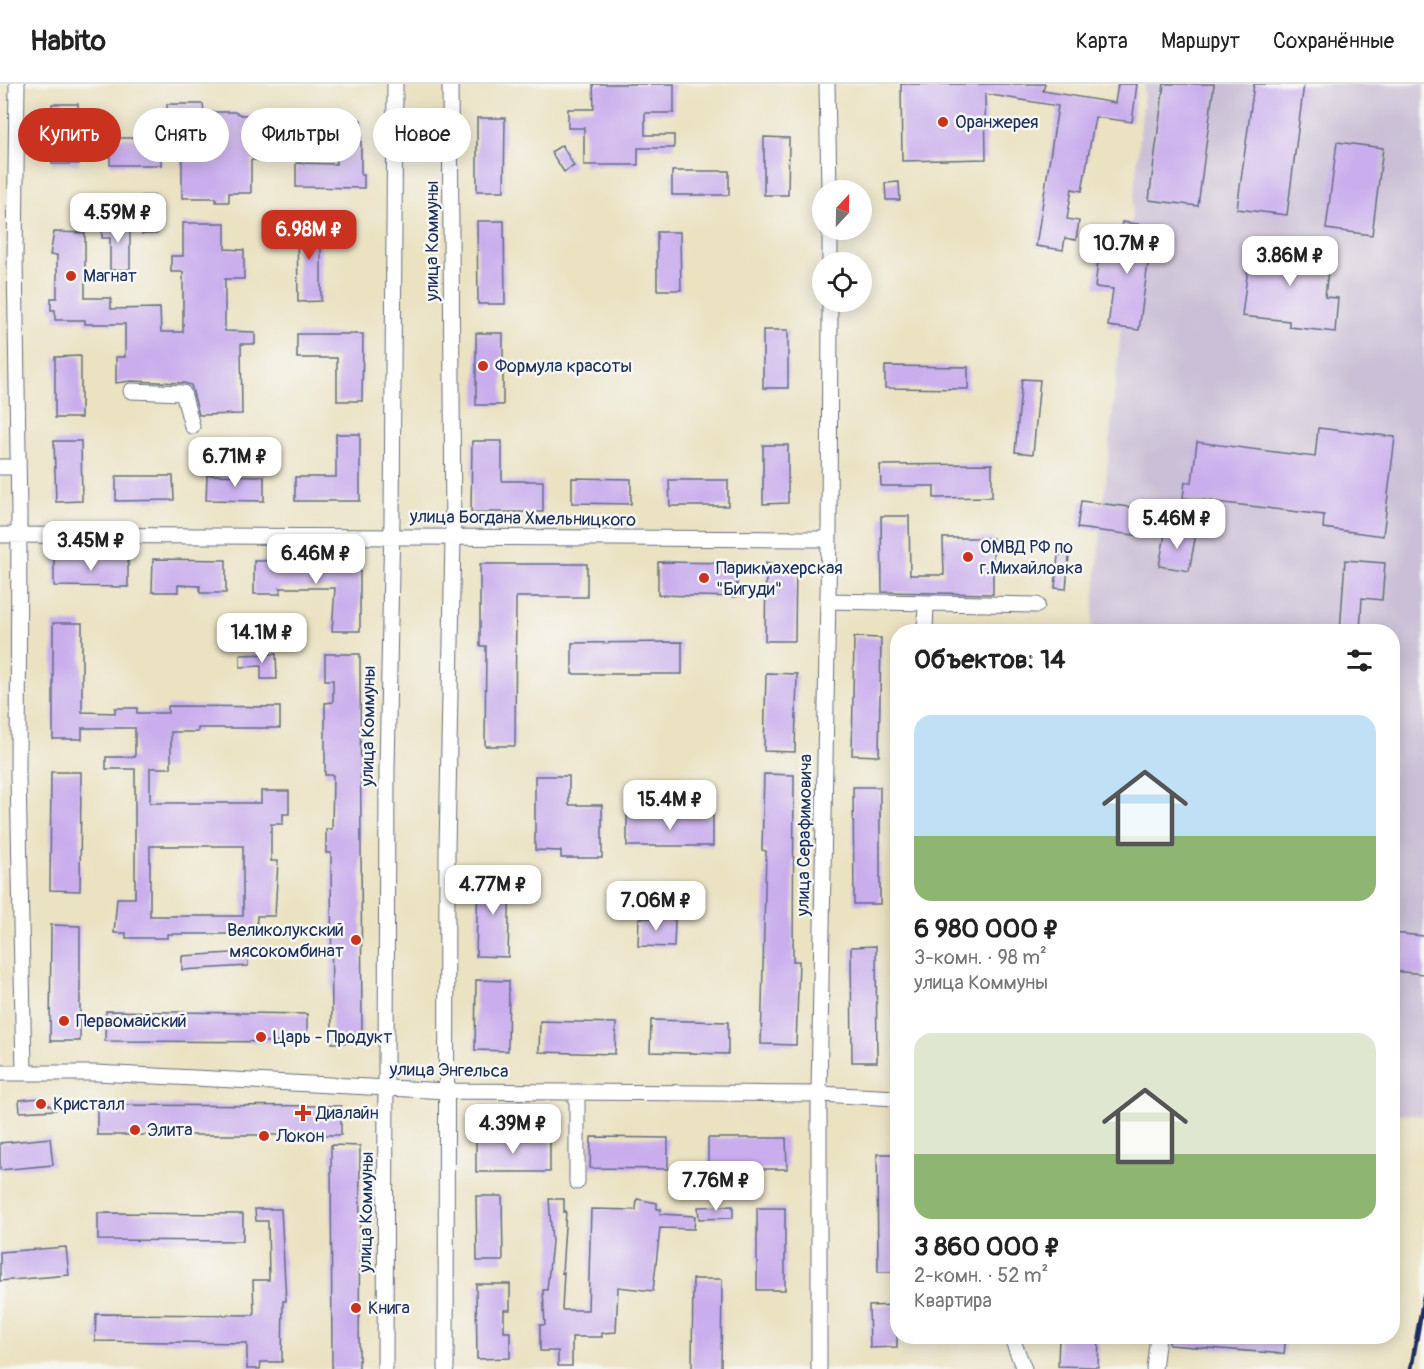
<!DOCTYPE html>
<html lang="ru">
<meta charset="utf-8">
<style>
:root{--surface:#fff;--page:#f6f6f6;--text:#222;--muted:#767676;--line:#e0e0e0;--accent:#c8321e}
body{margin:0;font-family:Pangolin,sans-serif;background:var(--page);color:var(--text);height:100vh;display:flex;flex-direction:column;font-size:22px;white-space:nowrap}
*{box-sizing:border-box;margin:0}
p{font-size:20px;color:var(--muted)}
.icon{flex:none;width:33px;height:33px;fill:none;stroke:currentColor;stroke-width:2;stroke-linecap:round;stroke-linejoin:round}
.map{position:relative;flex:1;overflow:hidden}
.side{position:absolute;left:890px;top:540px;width:510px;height:720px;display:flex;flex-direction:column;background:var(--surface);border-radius:24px;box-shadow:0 3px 15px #0003}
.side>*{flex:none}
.guide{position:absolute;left:18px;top:24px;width:570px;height:54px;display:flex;gap:12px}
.needle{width:39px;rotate:22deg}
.fabs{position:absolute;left:812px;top:96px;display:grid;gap:12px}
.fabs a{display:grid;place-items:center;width:60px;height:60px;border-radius:50%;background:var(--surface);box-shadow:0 3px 15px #0003;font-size:30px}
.price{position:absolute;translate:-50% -51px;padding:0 14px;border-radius:12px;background:#fff;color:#222;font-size:20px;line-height:39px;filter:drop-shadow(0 2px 3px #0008)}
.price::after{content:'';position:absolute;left:50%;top:36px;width:18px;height:14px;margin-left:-9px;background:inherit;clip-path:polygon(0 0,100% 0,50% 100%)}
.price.active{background:var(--accent);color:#fff}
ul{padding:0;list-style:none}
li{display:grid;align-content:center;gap:12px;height:318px;padding:0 24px}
li span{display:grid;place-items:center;height:186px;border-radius:18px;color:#555}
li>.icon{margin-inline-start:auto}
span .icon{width:108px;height:108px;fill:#fffc;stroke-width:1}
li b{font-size:26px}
h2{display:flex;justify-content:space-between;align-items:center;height:72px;padding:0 24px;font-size:26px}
.pill{padding:0 21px;border-radius:27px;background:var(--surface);box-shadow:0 3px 15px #0003;font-size:21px;line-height:54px}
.pill.active{background:var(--accent);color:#fff}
header{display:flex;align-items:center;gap:36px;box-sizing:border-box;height:84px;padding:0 30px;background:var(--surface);border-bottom:2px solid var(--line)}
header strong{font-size:28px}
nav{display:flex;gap:33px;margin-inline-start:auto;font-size:21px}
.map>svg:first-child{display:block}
</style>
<header>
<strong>Habito</strong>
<nav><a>Карта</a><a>Маршрут</a><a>Сохранённые</a></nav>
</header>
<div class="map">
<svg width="1424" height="1285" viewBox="0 0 1424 1285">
<rect width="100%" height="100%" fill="#f6f6f2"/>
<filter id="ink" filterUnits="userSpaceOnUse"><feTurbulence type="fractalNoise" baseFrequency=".0167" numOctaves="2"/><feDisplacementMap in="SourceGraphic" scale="12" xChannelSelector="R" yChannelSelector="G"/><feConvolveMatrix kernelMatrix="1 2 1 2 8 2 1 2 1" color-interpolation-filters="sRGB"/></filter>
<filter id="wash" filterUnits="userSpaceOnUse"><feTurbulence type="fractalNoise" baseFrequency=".008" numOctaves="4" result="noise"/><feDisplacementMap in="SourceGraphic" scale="24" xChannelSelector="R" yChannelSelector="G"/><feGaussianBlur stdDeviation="1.35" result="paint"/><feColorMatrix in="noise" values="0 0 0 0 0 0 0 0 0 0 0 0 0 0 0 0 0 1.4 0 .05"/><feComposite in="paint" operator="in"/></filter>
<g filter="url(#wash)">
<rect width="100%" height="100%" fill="#ebe2c2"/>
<path fill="#cabfd6" d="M1145,0H1424V1032L1392,1029V548H1091Z"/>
<g id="blocks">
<path fill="#c9aded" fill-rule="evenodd" d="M593,0H674V29H645V51H674V64H638V81H584V44H568V25H594Z
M901,0H1045L1043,7L1115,19L1118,0H1137L1132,38L1095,33L1082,107L1072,105L1067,135L1079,137L1076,156L1065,154L1063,166L1036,162L1058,22L985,10L986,75L902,77Z
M1164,0H1214L1198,122L1149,116Z
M1254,0H1304L1287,131L1237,125Z
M52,20H78L79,80H52Z
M167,20H203L204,28H234L242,31H280L281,46H261L262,76H251V109H229V118H216V114H182V54H190V30H167Z
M477,34H505L504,107H477Z
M337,36H361V91H364V104L296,103V79L336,80Z
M764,53L789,54L788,111H764Z
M110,54H161V81H110Z
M1337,58L1383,64L1372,151L1326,145Z
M562,61L574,82L564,88L551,68Z
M672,87H729V111H672Z
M899,98L900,116H886L885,99Z
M142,112H155V119H161L157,150H142Z
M297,137H321V217L298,218Z
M477,137H504L505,220H478Z
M1122,138L1153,142L1139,246L1108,242L1113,205L1095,203L1099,169L1118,171Z
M102,139H130V185L110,186V154H102Z
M183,139H225V165L244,166V195H225V247L255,248V260H241L242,330L199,331L191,301L184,299L131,297L116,299V273H125V240H85V236H55V226H51V214H57V171H50L54,148L85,149V214H111V225L160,224L161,248H183V188H171V172H183Z
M657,148H680L681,206H657Z
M1251,159L1330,168L1325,213L1338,214L1335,248L1289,243V237L1242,232Z
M763,246H788V304H763Z
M476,249H503V321H476Z
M297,250H363L362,317H337V274H297Z
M81,272V334H55V273Z
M885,282L968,283V305L885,304Z
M1022,295L1040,296L1033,370L1015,368Z
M1318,344L1395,353L1383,452L1323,444L1324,431L1183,414L1185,398H1192L1197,358L1315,373Z
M336,350H360V417H295V393H336Z
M54,357H81L82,417L56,418Z
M472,357H502V397H543V428H471Z
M763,361H788V419L763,420Z
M992,380V413L934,414V402H881L880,381Z
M207,391L264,392V417L206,416Z
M116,392H173L174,416L116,417Z
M572,394L631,395V420L572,419Z
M669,396H728V422H670Z
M1081,417L1145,425L1142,452L1077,444Z
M881,432H909L910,491H944L943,454H993V510L882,508Z
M1166,445L1196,450L1189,487L1159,482Z
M1058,471L1069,472L1066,505L1055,504Z
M54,472L128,473V503L54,502Z
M153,475L226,476V509H200V502L178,501V508H152Z
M360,476V547H332L335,504H280V510H254V477Z
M1345,476L1385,479L1382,516L1362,514L1360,548H1340Z
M658,478L737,479V513L658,511Z
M766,479L796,480L795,557H765Z
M480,480H587V513H516L515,662H485L486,562H480Z
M53,539H82V628L115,629V624H137V629H168V622L280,623V644H198V648H171V684H150V719H261V707H289V730H283V740H271V777H278L275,832H257L256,850H167V854H126V849H114L117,814H135V685H106V673H135V644H82V655H53ZM150,762H243V832H150Z
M854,553L881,554L879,672L852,671Z
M682,558V590H572V559Z
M276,570L277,595H261V582L240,583V571Z
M325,570H360L362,959H332L331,769H326V745H332L333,691H325V619L333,618V596H325Z
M766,589L797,590L795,668L764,667Z
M51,688H81L80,807L50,806Z
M764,690L794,691L793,877H799L796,961L761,960L766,767L762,766Z
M535,692H569V721H602V774H561V767L535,766Z
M853,703H880V820H854Z
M627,732H713V762H627Z
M478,792H510L508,873L476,872Z
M639,834L675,835L674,863L638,862Z
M51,841L80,842V957H50Z
M1392,849L1424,852V890L1392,887Z
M876,862L877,978H852L851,863Z
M248,868V882L182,886V872Z
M476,896L509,897L508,967L475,966Z
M106,927L307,930V958L105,957Z
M651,936L728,938V970L650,968Z
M540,937L616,939L615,970L539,968Z
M41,1014L55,1026L20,1028L19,1016Z
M97,1021L341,1022V1051H97Z
M476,1052L530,1056V1053H543V1056H550V1088H476Z
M591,1053L668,1054V1085L590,1084Z
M50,1054L53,1081L0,1086V1059Z
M708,1054H786L787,1085H708Z
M331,1061L360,1062L359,1285H332Z
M877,1070H897V1188H878Z
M476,1112H502L503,1177H477Z
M549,1115H564V1128L566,1127L562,1189L564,1188L562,1226H588L591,1125L636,1126L637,1115L657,1119V1125H661L660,1130L695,1132L694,1145L660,1144L653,1207L618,1203L616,1248L602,1249V1253H572V1282H558V1267H540V1241H545L543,1206H547L552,1158Z
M733,1122V1134L699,1135L698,1123Z
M757,1124H785V1206H757Z
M255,1125H281L286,1217H283L282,1278H261L260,1285H247V1259L95,1257L96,1230L254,1231L253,1196H269L268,1137H256Z
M98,1129L243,1130V1157L98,1156Z
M66,1163L69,1191L0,1197V1168Z
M693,1195H722L721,1285H692Z
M476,1200H510V1226H504V1248H510V1274L477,1275Z
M897,1221V1263L870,1264L869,1222Z
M1059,1252H1099L1098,1283L1058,1282Z
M1169,1252H1286L1284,1270L1169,1261Z"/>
</g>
</g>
<g filter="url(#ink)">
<use href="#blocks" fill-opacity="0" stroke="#646e81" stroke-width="1.5"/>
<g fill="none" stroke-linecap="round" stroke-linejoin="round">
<defs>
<path id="minor" d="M17,0L15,174L19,430L18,691L24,987
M827,0L829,106
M830,146V178
M131,307L183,309L192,342
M0,383H18
M0,451L829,455
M828,517L1037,521
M925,548L926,519
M0,989H96L447,1007L819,1010L897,1014
M577,1098V1008
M1011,1252L1024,1285
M385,1285L387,685L392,436L395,0
M446,1285L447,766L453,454L450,0
M819,1285V1010L829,455L830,218
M1154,1285L1158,1252"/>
</defs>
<use href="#minor" stroke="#646e81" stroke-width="17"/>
<use href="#minor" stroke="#fff" stroke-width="15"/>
<path stroke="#1b2f5e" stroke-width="4.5" d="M1411,1285L1424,1212"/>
</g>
</g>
<g fill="#c8321e" stroke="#f6f6f2" stroke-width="2">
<circle cx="943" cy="38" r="6"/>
<circle cx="71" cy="192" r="6"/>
<circle cx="483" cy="282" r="6"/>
<circle cx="968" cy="473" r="6"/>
<circle cx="704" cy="494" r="6"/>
<circle cx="356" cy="856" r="6"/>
<circle cx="64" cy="937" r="6"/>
<circle cx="261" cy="953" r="6"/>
<circle cx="41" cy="1020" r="6"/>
<path d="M300 1020h6v6h6v6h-6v6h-6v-6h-6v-6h6z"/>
<circle cx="135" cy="1046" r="6"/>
<circle cx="264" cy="1052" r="6"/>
<circle cx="356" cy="1224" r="6"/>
</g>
<g text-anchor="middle" stroke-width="5" stroke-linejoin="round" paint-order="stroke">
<g font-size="18" fill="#1b2f5e" stroke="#f6f6f2" text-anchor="start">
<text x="955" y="44">Оранжерея</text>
<text x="83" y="198">Магнат</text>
<text x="495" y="288">Формула красоты</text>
<text x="980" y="469">ОМВД РФ по<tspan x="980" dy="21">г.Михайловка</tspan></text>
<text x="716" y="490">Парикмахерская<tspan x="716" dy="21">"Бигуди"</tspan></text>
<text x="344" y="852" text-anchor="end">Великолукский<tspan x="344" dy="21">мясокомбинат</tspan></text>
<text x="76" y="943">Первомайский</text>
<text x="273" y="959">Царь - Продукт</text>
<text x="53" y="1026">Кристалл</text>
<text x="316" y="1035">Диалайн</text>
<text x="147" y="1052">Элита</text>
<text x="276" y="1058">Локон</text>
<text x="368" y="1230">Книга</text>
</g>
<g font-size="18" fill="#1b2f5e" stroke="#f6f6f2">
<text transform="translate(432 157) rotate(-90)" y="6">улица Коммуны</text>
<text transform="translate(523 434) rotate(1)" y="6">улица Богдана Хмельницкого</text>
<text transform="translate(368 642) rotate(-89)" y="6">улица Коммуны</text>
<text transform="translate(804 751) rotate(-89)" y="6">улица Серафимовича</text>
<text transform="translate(449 986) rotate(1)" y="6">улица Энгельса</text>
<text transform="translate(366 1128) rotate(-89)" y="6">улица Коммуны</text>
</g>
</g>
</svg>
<div class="fabs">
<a><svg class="needle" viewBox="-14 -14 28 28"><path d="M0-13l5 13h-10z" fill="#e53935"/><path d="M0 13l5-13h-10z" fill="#767676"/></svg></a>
<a><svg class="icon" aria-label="locate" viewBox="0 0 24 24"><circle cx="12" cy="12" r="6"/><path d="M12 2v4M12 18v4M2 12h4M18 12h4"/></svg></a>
</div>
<b class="price" style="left:118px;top:160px">4.59M ₽</b>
<b class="price active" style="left:309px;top:177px">6.98M ₽</b>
<b class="price" style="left:1127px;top:191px">10.7M ₽</b>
<b class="price" style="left:1290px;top:203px">3.86M ₽</b>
<b class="price" style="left:235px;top:404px">6.71M ₽</b>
<b class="price" style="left:1177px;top:466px">5.46M ₽</b>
<b class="price" style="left:91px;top:488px">3.45M ₽</b>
<b class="price" style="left:316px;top:501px">6.46M ₽</b>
<b class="price" style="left:262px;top:580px">14.1M ₽</b>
<b class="price" style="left:670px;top:747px">15.4M ₽</b>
<b class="price" style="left:493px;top:832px">4.77M ₽</b>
<b class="price" style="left:656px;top:848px">7.06M ₽</b>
<b class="price" style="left:513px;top:1071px">4.39M ₽</b>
<b class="price" style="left:716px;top:1128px">7.76M ₽</b>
<div class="guide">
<a class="pill active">Купить</a>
<a class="pill">Снять</a>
<a class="pill">Фильтры</a>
<a class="pill">Новое</a>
</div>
<section class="side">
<h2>Объектов: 14<svg class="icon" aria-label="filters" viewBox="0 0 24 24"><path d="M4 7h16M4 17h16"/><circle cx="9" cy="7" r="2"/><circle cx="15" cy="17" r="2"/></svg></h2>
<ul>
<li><span style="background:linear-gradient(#bfe0f5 65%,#8fb573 0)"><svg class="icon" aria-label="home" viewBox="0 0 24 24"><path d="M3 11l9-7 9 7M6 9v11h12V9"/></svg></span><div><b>6 980 000 ₽</b><p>3-комн. · 98 m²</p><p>улица Коммуны</p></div></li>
<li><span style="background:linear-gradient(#dfe7d0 65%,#8fb573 0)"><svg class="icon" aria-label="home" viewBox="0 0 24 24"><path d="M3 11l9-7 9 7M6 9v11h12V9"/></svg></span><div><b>3 860 000 ₽</b><p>2-комн. · 52 m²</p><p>Квартира</p></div></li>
</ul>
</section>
</div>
